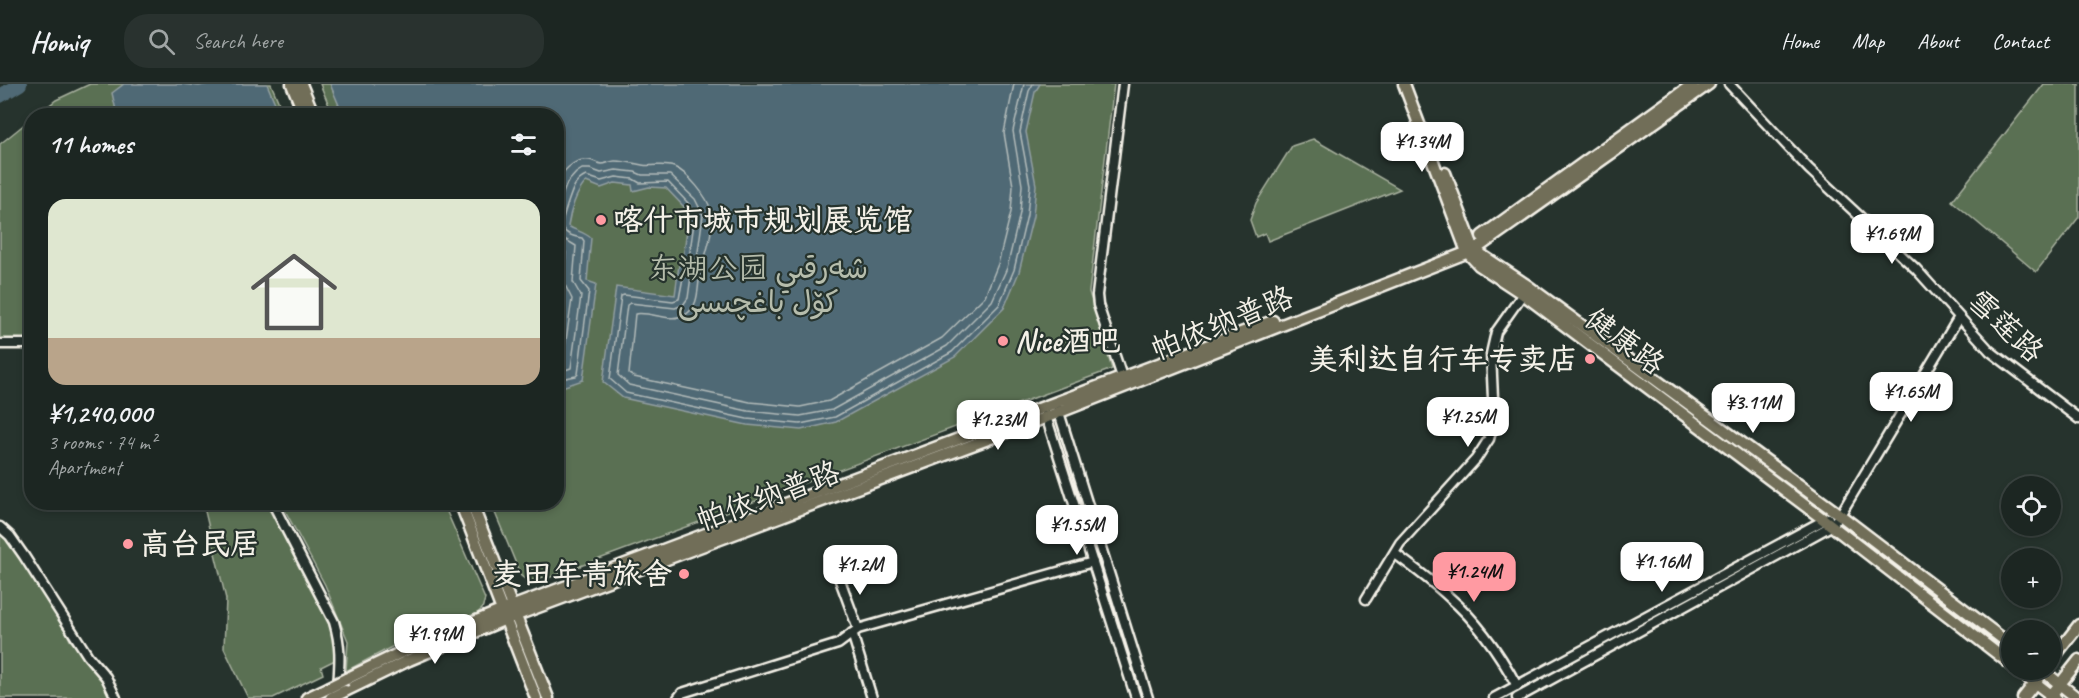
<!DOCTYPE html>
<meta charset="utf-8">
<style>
:root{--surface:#1c2622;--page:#29322f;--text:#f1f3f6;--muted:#a0a5a5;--line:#3a4340;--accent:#ff9aa2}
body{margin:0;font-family:Caveat,"Playpen Sans Arabic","LXGW WenKai TC",sans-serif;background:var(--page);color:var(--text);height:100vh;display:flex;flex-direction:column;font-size:22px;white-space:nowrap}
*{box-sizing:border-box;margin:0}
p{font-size:20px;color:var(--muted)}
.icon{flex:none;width:33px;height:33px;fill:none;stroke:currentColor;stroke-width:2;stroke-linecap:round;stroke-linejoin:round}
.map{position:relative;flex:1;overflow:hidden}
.panel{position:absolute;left:24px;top:24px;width:540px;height:402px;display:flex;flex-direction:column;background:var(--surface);border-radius:24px;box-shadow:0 3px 9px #0003,0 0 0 2px var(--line)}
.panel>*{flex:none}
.controls{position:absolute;left:2001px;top:392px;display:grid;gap:12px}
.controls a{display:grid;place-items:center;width:60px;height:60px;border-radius:50%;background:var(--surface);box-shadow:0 3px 9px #0003,0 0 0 2px var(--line);font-size:30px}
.price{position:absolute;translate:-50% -51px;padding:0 14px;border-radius:12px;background:#fff;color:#222;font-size:20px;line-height:39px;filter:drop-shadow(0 2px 3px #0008)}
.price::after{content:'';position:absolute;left:50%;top:36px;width:18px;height:14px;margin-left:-9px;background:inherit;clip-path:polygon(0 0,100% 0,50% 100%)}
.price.active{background:var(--accent);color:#111}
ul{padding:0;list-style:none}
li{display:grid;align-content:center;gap:12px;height:318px;padding:0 24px}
li span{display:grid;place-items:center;height:186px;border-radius:18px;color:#555}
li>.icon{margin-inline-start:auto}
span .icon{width:108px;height:108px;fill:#fffc;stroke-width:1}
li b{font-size:26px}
h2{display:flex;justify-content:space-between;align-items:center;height:72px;padding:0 24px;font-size:26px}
header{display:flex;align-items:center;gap:36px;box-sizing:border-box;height:84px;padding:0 30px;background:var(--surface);border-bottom:2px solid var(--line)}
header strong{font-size:28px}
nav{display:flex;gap:33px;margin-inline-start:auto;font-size:21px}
.search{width:420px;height:54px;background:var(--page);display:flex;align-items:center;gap:15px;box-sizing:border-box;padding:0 21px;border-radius:24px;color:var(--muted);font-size:22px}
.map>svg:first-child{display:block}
</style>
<header>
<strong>Homiq</strong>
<div class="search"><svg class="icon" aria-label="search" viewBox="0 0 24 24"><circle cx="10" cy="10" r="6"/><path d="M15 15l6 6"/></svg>Search here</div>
<nav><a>Home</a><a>Map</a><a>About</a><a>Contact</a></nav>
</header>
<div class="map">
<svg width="2079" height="614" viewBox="0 0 2079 614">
<rect width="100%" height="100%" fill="#26332d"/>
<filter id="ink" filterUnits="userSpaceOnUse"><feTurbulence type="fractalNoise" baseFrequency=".0167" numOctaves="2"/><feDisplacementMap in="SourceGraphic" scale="12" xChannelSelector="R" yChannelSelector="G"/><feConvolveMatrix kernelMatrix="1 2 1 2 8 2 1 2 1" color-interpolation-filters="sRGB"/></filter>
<g filter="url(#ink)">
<path fill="#5a6f53" stroke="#a7b09e" stroke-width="1.5" d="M90,0H271L284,31L36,32L56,16Z
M320,0H1114L1089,208L1112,285L548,494L543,493L529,498L521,492L491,419L556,418V32L333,31Z
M2044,0H2079V133L2036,188L1952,117Z
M31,35V255L0,256V60Z
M1313,55L1400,105L1268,157L1265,149L1256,153L1250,136L1256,119L1292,62Z
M203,419H268C293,464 331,523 337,575L321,583L323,590L273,614H248L224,564L226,515Z
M281,419H443L485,515L482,525L476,530L403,557L346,587L348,557L325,501Z
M0,444L50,513L70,556L101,591L113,614H0Z"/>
<path fill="#506974" stroke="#929fa2" stroke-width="1.5" d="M124,0H181L199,2L209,0H267L280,31H117L112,9Z
M330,0H1040L1035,8L1026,48L1036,101L1033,132L1019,188L1004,224L955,273L836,338L801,346L747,341L623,314L603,298L616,203L675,211L679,181L683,173L689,133L685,124L666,104L649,103L633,107L632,101L615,99L601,104L586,98C576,108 570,128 568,142C576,147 584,148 591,154L587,197L596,200L583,296L562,303L557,302L556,32L343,31Z"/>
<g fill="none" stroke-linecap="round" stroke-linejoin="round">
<path stroke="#b2bbba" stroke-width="1.5" d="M556,103C560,89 573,74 589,76C593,76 598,80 602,80C606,80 611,77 615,77C625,77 633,79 642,81C652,83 664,79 674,83C687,88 708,113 711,127C715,145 705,173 700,190C697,204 700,222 685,231C670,239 651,227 635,230L629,290L634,293L750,318L800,323L829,317L942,254L985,212L998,180L1011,128L1013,102L1004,49L1014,0
M556,128L567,99L576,89L582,85H590L601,89L616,86L635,88L642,91H670L695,115L703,131L697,175L692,185L688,214L683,221L675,224L630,219L627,221L618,291L629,301L748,327L800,332L832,326L947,262L992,217L1007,184L1020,129L1022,101L1013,47L1024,0
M556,148L561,153L576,162L573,198L581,212L571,284L556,289
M556,161L566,168L564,199L572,215L563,277L556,280
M556,296L576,292L578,290L589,207L581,197L584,157L582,154C575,153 564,150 562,142C561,137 572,106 575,101C578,97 581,94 586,92L601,97L616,93L633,95L640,99L668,98L689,120L695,132L689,174L685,183L679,215L673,217L624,211L621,212L610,295L626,309L747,335L800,340L835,333L952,268L999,221L1014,186L1027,131L1030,101L1020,48L1029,7L1033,0"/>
<path stroke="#506974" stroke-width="14" d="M0,12L20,0"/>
<defs>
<path id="minor" d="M1729,0L1809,85L1916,185L1990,267L2079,335
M0,260H32
M1122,293L1098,221L1097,211L1123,0
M1057,322L1148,614
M1045,329L1136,614
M272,418L334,538C341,562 340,577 338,602
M0,443L10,452L24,472L88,572L106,593L116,614
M1394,469C1413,483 1432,497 1449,513C1477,537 1500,570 1517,602
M837,488L858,545
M1366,515L1400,459L1476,375L1489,355L1494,336L1491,270L1496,248L1525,207
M852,549L872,614
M678,614L682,609L838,560L858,545L1093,478
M1494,614L1828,434
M1517,614L1831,442L1840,431L1959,233"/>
<path id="major" d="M292,0L305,32
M301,0L314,32
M1404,0L1467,168L1479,181L1523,210L1823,435L2012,581
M1445,89L1473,163L1483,172L1528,202L1840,431L2012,562
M1482,152L1693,0
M460,418L536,614
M471,418L548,614
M2050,578L2079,541
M2017,585L2055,614
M2041,585L2077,614
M346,595L404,567L503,526L1273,237
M345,607L409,576L506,535L1047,333L1476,165L1709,0
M307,614L328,604
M2023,614L2038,595
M2049,614L2079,576"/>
</defs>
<use href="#minor" stroke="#f4f1e8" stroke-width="13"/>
<use href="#major" stroke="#f4f1e8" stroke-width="15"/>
<use href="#minor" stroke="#26332d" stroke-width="8"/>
<use href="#major" stroke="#716e59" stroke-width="10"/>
<defs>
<path id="major-bridge" d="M328,604L346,595
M331,614L345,607"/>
</defs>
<use href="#major-bridge" stroke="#f4f1e8" stroke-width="15" stroke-linecap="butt"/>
<use href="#major-bridge" stroke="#716e59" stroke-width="10"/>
</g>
</g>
<g fill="#ff9aa2" stroke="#26332d" stroke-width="2">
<circle cx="601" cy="136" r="6"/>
<circle cx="1003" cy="257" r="6"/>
<circle cx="1590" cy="275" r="6"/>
<circle cx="128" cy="460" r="6"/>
<circle cx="684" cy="490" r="6"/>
</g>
<g text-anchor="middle" stroke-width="4.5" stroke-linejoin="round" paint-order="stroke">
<g font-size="30" font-weight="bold" fill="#f4f1e8" stroke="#26332d" text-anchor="start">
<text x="613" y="146">喀什市城市规划展览馆</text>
<text x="1015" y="267">Nice酒吧</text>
<text x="1578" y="285" text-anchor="end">美利达自行车专卖店</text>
<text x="140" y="470">高台民居</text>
<text x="672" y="500" text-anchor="end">麦田年青旅舍</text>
</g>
<g font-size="30" fill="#b6bdac" stroke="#26332d">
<text x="758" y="194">东湖公园 شەرقىي<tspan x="758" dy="34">كۆل باغچىسى</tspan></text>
</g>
<g font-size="30" fill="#f4f1e8" stroke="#26332d">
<text transform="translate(1222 239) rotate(-22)" y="10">帕依纳普路</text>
<text transform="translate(2006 242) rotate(43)" y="10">雪莲路</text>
<text transform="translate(1625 257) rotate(37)" y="10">健康路</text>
<text transform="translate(768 412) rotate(-20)" y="10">帕依纳普路</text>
</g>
</g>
</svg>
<div class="controls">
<a><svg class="icon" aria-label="locate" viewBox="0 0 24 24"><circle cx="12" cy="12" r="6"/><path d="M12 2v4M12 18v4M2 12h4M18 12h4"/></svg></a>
<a>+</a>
<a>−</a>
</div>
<b class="price" style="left:1422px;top:89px">¥1.34M</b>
<b class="price" style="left:1892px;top:181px">¥1.69M</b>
<b class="price" style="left:1911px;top:339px">¥1.65M</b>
<b class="price" style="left:1753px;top:350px">¥3.11M</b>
<b class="price" style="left:1468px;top:364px">¥1.25M</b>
<b class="price" style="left:998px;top:367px">¥1.23M</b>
<b class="price" style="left:1077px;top:472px">¥1.55M</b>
<b class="price" style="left:1662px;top:509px">¥1.16M</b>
<b class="price" style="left:860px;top:512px">¥1.2M</b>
<b class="price active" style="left:1474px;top:519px">¥1.24M</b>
<b class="price" style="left:435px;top:581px">¥1.99M</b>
<section class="panel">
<h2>11 homes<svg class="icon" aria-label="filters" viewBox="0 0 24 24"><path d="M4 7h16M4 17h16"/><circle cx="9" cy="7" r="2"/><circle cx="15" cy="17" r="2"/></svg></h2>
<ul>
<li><span style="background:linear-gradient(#dfe7d0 75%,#b9a48a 0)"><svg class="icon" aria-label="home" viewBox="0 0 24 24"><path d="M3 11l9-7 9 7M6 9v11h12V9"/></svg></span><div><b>¥1,240,000</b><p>3 rooms · 74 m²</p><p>Apartment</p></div></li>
</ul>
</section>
</div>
